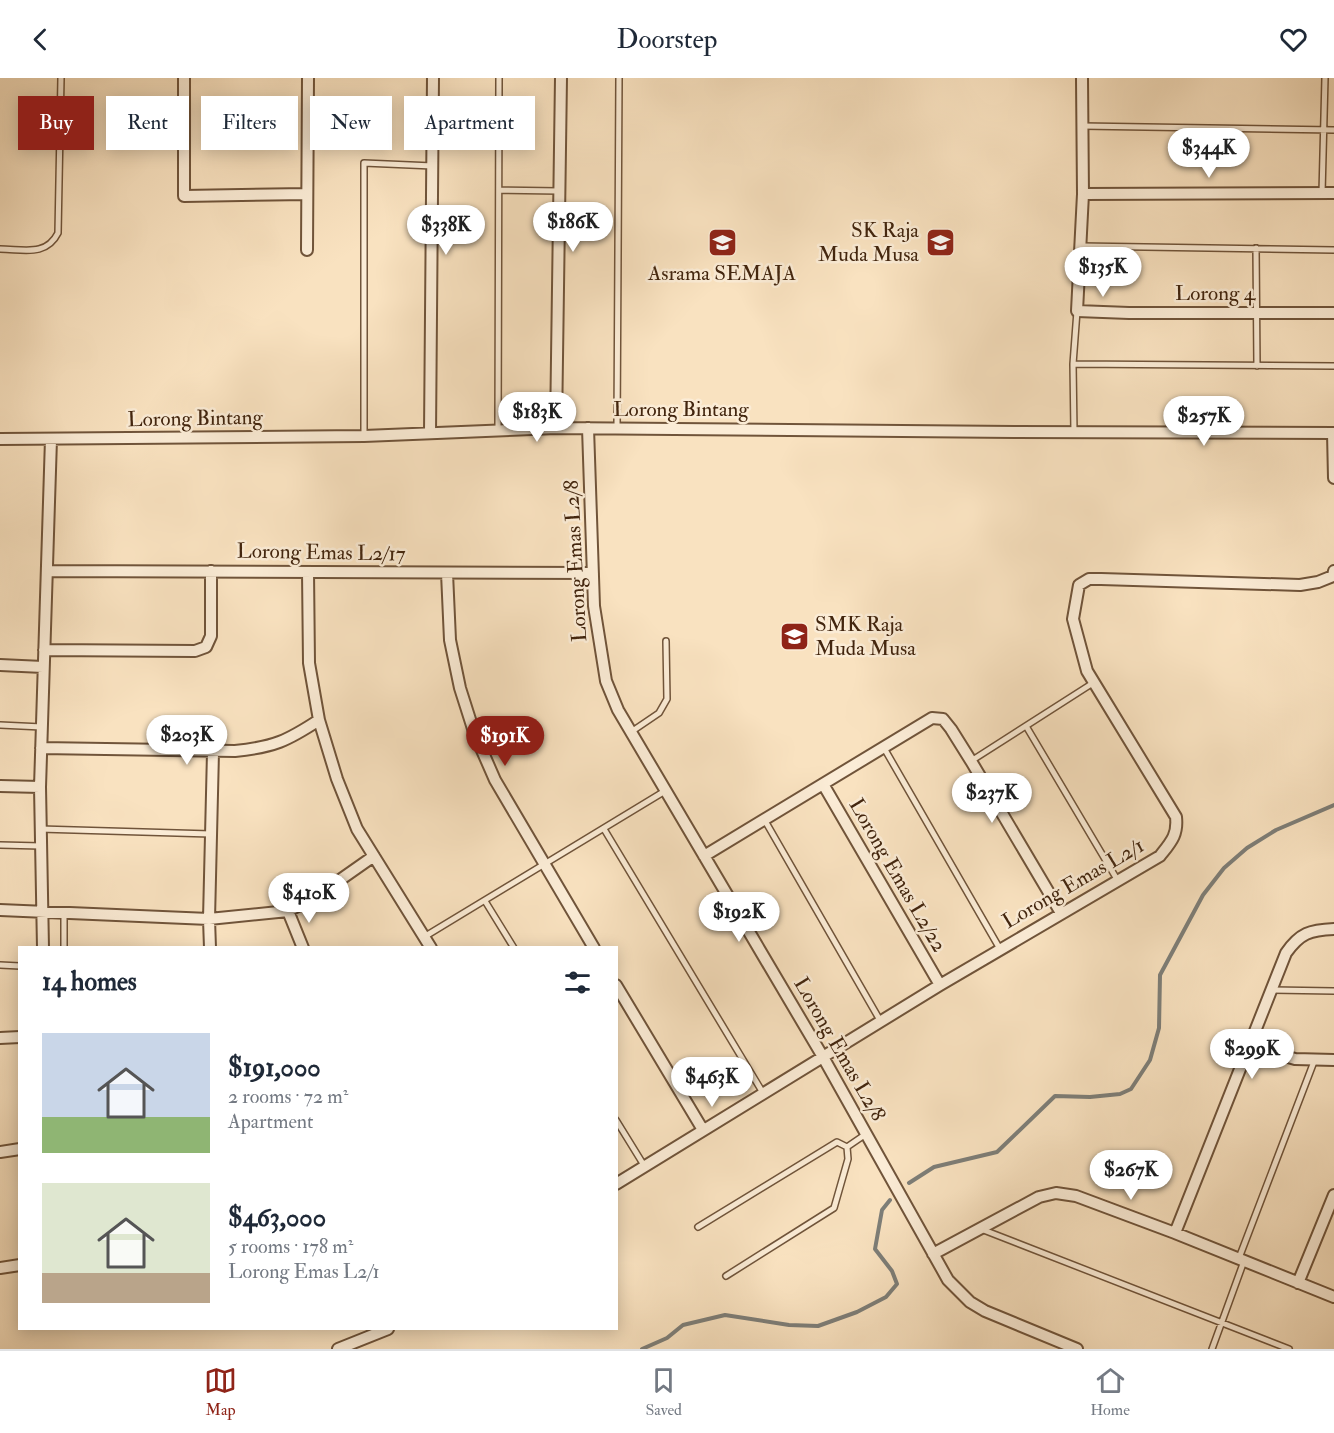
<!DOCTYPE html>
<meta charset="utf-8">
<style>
:root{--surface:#fff;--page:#f2f2f3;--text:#1f2937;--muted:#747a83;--line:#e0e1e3;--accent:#8f2418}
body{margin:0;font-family:"IM FELL Double Pica",serif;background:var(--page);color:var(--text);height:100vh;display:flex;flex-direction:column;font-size:22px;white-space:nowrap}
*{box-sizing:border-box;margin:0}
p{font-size:20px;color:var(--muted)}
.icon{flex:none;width:33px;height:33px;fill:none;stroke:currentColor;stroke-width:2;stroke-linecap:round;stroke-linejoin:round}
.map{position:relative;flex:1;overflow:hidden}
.details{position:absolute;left:18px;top:868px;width:600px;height:384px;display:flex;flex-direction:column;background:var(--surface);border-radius:0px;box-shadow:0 3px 15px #0003}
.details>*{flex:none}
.hud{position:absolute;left:18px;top:18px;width:600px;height:54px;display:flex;gap:12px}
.price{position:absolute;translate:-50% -51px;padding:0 14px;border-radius:21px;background:#fff;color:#222;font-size:20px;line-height:39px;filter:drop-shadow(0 2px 3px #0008)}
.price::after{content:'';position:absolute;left:50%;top:36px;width:18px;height:14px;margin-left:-9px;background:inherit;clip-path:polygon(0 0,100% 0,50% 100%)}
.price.selected{background:var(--accent);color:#fff}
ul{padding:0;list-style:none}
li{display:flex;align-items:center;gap:18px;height:150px;padding:0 24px}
li span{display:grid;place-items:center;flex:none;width:168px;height:120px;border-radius:0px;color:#555}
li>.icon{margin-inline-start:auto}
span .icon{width:72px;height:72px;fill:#fffc;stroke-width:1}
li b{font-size:26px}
h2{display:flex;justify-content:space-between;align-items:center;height:72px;padding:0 24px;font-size:26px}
.tag{padding:0 21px;border-radius:0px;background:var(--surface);box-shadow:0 3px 15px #0003;font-size:21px;line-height:54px}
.tag.selected{background:var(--accent);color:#fff}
header{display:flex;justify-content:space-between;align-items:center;height:78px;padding:0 24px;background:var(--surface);font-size:27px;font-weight:600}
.tab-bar{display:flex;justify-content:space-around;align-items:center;height:84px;border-top:2px solid var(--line);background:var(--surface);font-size:16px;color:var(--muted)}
.tab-bar a{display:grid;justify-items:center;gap:3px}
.tab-bar .selected{color:var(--accent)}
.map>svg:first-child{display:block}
</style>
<header><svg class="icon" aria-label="back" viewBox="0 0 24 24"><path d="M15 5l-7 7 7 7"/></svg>Doorstep<svg class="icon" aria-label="heart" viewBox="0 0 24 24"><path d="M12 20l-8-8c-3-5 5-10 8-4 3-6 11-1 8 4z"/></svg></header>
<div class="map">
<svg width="1334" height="1271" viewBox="0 0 1334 1271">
<rect width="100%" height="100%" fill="#f9e2c0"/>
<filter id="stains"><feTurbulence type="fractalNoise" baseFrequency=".00333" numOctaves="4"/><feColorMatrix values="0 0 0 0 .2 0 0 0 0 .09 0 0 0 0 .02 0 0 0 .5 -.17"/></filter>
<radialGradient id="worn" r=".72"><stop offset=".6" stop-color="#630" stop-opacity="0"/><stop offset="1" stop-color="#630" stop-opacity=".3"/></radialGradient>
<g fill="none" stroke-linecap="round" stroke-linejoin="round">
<path stroke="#7d7e78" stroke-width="4" d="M909,1105L934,1089L997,1074L1055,1018L1090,1019L1120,1016L1131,1011L1150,982L1159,950L1160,897L1203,817L1224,790L1247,770L1276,752L1334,727
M642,1271L667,1260L683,1247L725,1237L789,1247L818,1248L857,1234L886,1219L897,1206L892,1193L875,1171L882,1132L890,1122"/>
<defs>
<path id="service" d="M1082,48L1334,52
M499,112L559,113
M1322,115L1325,0
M1081,168L1334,172
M1256,170L1257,288
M0,171C23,171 46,179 58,155L61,0
M1073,286L1334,288
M617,350L619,0
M498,352L499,0
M1074,354L1073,286L1077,233
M364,358V85L433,88
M0,647L42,649
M1026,648L1118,803
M631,654L659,635L667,621L666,563
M884,670L1000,871
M971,683L1093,605
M764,741L881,944
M40,751L211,756
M604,751L763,1015
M0,767L41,768
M485,823L514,870
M424,859L665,713
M64,870V836
M0,887L20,888
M1272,912L1334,913
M616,1042L645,1089
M698,1149L837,1064L847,1069
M981,1151L1289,1271
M1239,1180L1315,981
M726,1198L834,1130L848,1081L847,1069L866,1056
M1212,1271L1244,1183"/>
<path id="minor" d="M184,0V118L307,116
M1082,0L1083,116L1077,233L1129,235H1334
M1083,116L1334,115
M307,172L308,0
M556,350L561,0
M588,350L594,528L606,603L618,632L823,979L948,1202L970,1224L985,1233L1077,1271
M430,355L433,0
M1333,355L1334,400
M0,361L364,358L556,350L1014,354L1334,355
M48,493L593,495
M308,494L309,585L319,642L337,701L357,751L431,870
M447,495L450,562L460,610L474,654L495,702L594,870
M44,572L195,573L206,569L211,558V493
M0,587L43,589
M41,670L235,673C274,669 287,663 319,642
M823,706L940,907
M0,708L40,709
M704,778L932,640L943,641L951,651L971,683L1061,835
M0,832L209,841L288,833L317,818L374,778
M288,833L303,870
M43,870L40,709L51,361
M210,870L209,841L213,674
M616,907L703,1052
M0,960L20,959
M1250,968L1295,981L1334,982
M0,1074L20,1071
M616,1106L940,907L1160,778C1171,764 1178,757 1176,739L1087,593L1073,541L1079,507L1089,501H1101L1300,507L1318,504L1333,498L1334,493
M1175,1155L1286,875C1300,855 1310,852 1334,851
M933,1176L1039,1119L1056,1115L1076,1118L1175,1155L1334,1219
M0,1190L20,1187
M1298,1205L1334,1117
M338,1271L388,1251"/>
</defs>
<use href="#service" stroke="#70543a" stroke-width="8"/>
<use href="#minor" stroke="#70543a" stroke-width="14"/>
<use href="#service" stroke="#fbecd6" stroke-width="5"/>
<use href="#minor" stroke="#fbecd6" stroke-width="10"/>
</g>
<defs>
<symbol id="school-square" viewBox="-11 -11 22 22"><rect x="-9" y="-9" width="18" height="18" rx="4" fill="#8f2418" stroke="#fbecd6"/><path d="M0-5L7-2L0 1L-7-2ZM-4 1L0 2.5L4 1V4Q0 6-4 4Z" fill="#fff"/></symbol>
</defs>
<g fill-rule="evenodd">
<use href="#school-square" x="706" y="148" width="33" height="33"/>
<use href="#school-square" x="924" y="148" width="33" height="33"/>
<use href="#school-square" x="778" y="542" width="33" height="33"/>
</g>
<g text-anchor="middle" stroke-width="5" stroke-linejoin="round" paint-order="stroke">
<g font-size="21" fill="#42250e" stroke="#fbecd6" text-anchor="end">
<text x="919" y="159">SK Raja<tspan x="919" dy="24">Muda Musa</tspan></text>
<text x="722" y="202" text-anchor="middle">Asrama SEMAJA</text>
<text x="815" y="553" text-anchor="start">SMK Raja<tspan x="815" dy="24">Muda Musa</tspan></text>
</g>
<g font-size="21" fill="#42250e" stroke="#fbecd6">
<text x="1215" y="222">Lorong 4</text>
<text x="681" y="338">Lorong Bintang</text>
<text transform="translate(195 340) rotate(-1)" y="7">Lorong Bintang</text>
<text transform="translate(321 474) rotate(1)" y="7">Lorong Emas L2/17</text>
<text transform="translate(575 483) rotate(-93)" y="7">Lorong Emas L2/8</text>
<text transform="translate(898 797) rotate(60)" y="7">Lorong Emas L2/22</text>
<text transform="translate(1073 805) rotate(-30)" y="7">Lorong Emas L2/1</text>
<text transform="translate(840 971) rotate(60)" y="7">Lorong Emas L2/8</text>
</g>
</g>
<rect width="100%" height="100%" filter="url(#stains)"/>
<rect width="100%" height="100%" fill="url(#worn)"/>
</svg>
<b class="price" style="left:1209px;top:101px">$344K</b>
<b class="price" style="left:573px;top:175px">$186K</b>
<b class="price" style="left:446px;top:178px">$338K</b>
<b class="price" style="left:1103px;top:220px">$135K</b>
<b class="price" style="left:537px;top:365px">$183K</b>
<b class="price" style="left:1204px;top:369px">$257K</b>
<b class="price" style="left:187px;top:688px">$203K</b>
<b class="price selected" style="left:505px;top:689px">$191K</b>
<b class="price" style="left:992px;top:746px">$237K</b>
<b class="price" style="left:309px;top:846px">$410K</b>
<b class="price" style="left:739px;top:865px">$192K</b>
<b class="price" style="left:1252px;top:1002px">$299K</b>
<b class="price" style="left:712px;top:1030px">$463K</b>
<b class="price" style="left:1131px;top:1123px">$267K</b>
<div class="hud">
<a class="tag selected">Buy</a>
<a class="tag">Rent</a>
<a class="tag">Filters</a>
<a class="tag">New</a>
<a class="tag">Apartment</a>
</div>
<section class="details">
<h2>14 homes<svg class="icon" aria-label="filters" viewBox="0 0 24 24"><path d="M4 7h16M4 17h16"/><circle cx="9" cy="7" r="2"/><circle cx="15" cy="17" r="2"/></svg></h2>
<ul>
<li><span style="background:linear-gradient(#c9d6e8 70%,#8fb573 0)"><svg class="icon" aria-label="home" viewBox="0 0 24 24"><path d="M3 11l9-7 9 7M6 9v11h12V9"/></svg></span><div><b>$191,000</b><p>2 rooms · 72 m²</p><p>Apartment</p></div></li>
<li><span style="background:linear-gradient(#dfe7d0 75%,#b9a48a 0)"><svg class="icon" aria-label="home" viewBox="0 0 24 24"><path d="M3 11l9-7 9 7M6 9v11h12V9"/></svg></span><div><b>$463,000</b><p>5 rooms · 178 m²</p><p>Lorong Emas L2/1</p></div></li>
</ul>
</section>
</div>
<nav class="tab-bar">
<a class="selected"><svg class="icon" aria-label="map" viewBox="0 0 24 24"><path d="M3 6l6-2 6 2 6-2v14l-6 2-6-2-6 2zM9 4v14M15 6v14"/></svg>Map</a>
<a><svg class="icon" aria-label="saved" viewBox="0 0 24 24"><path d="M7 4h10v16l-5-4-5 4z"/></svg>Saved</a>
<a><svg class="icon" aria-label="home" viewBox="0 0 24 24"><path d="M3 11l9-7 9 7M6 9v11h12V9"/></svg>Home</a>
</nav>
